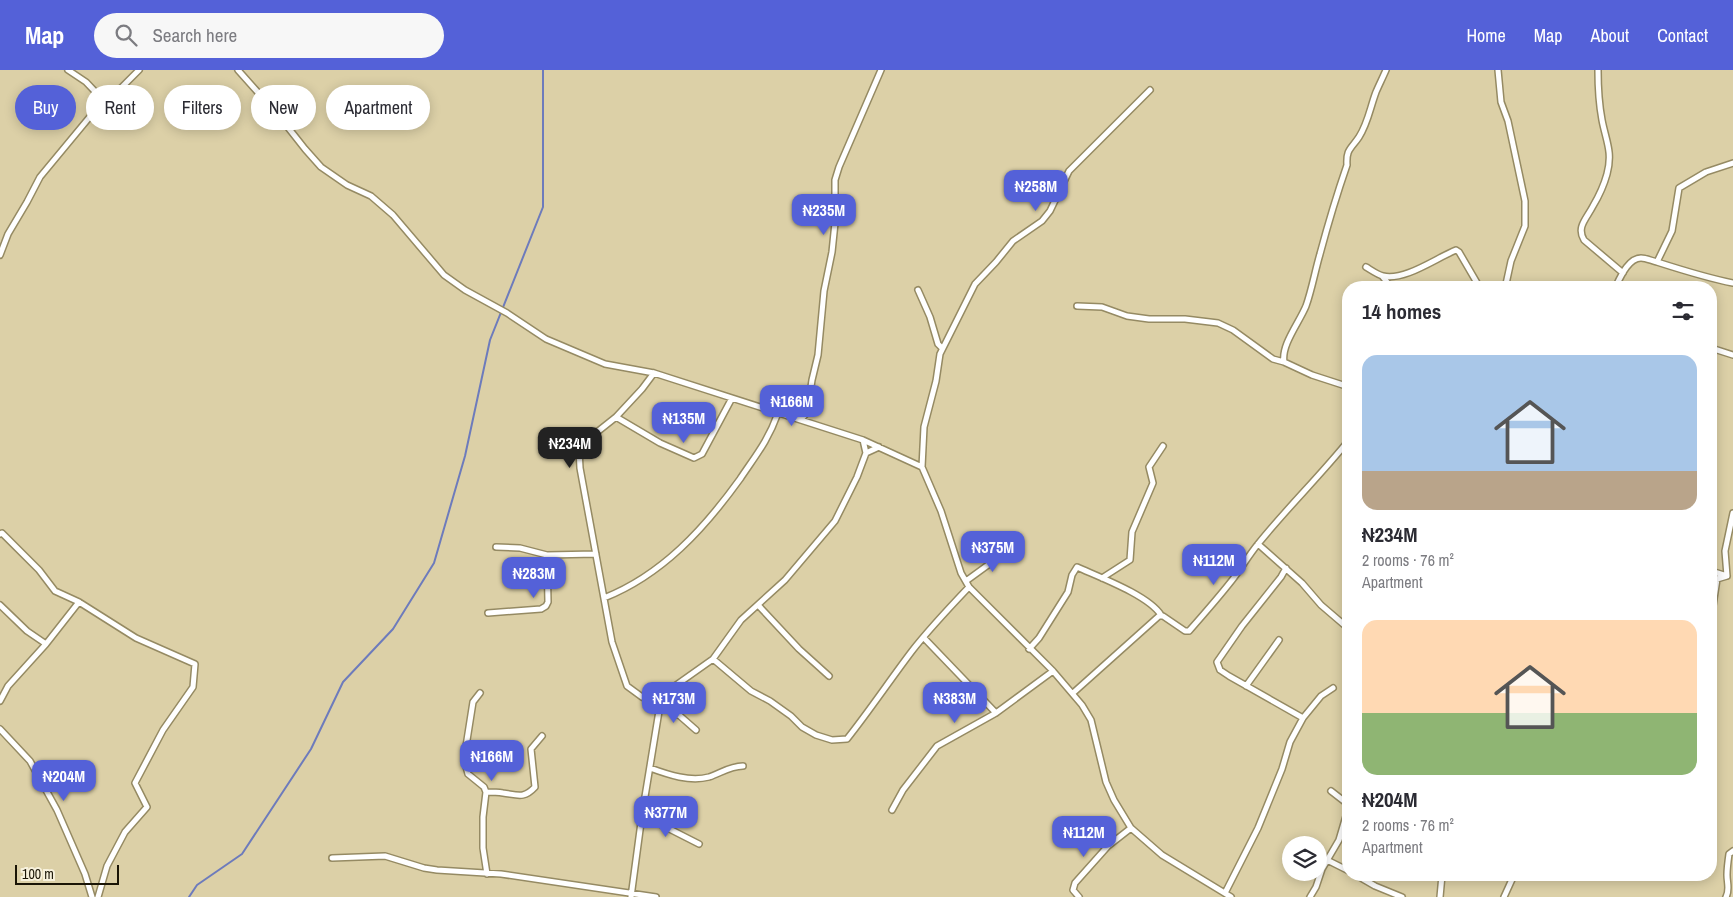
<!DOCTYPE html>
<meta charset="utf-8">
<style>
:root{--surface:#fff;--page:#f7f7f7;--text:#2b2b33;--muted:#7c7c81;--accent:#5461d8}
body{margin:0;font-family:"Archivo Narrow",sans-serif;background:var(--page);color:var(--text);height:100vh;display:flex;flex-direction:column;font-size:19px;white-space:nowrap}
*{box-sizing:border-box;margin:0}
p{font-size:16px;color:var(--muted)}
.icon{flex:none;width:28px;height:28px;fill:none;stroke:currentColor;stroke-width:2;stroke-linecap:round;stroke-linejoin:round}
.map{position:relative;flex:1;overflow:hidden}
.side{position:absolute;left:1342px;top:211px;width:375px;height:600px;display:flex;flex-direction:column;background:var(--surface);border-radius:20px;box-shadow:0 2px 12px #0003}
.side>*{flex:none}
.guide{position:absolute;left:15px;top:15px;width:475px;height:45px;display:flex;gap:10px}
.tools{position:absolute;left:1282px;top:766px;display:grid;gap:10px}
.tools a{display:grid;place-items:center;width:45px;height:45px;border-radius:50%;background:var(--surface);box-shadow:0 2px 12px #0003;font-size:25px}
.scale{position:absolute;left:15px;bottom:12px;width:104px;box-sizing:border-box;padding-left:5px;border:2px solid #1a1506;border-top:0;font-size:14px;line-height:18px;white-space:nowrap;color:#1a1506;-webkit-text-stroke:4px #f7f1dc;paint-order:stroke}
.price{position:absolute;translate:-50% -42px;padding:0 11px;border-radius:10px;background:var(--accent);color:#fff;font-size:16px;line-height:32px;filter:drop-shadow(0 1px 2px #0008)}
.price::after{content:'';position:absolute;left:50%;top:30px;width:15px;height:11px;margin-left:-8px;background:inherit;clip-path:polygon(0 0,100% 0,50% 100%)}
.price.active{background:#222;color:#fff}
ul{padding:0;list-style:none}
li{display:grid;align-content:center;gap:10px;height:265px;padding:0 20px}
li span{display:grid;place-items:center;height:155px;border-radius:15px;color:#555}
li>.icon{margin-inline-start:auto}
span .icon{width:90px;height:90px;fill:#fffc;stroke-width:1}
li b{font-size:21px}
h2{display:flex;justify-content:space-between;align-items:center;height:60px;padding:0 20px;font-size:21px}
.pill{padding:0 18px;border-radius:22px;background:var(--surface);box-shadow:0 2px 12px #0003;font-size:18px;line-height:45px}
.pill.active{background:var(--accent);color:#fff}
header{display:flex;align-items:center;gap:30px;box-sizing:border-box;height:70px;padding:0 25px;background:var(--accent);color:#fff}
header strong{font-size:24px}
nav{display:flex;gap:28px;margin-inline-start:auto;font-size:18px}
.search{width:350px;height:45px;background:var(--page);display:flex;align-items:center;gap:12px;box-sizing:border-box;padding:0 18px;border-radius:28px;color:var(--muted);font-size:19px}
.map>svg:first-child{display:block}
</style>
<header>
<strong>Map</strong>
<div class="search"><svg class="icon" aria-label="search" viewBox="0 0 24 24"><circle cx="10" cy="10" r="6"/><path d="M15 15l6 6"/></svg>Search here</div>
<nav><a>Home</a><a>Map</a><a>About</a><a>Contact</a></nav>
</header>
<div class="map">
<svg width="1733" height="827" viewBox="0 0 1733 827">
<rect width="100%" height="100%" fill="#dcd0a7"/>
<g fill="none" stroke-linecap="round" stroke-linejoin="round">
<path stroke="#6d7bbc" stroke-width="2" d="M189,827L197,815L242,784L311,679L343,612L393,559L434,493L465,386L490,270L543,137V0"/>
<defs>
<path id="street" d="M68,0L86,12L104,31
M238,0L279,46L305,79L321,97L347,115L371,126L393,145L444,205L465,220L507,243L546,269L605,294L654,303L863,370L922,397L941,441L961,503L969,517L1053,601L1082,635L1091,650L1106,712L1114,730L1131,758L1162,785L1231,827
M1498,0L1501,32L1508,51L1525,131V156L1511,191L1506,214L1502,218
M1598,0C1598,17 1599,34 1602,50C1606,71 1613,82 1607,104C1604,115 1599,126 1593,136C1587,148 1576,157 1584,170L1623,203
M0,185L8,164L27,132L40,107L93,43L104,31L116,23L139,0
M1657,192C1682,200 1707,208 1733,213
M1366,197C1371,200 1378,205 1383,206C1405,211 1436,188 1456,180L1459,182L1480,218
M1382,206L1392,218
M1615,218C1620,208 1628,188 1641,188C1646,188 1652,191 1657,192L1672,161L1679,118L1706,102L1733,93
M918,220L930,247L938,274L942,278
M1077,236L1102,237L1127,246L1149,249H1185L1218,253L1233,260L1273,289L1284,292
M1711,278L1733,285
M654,303L642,319L616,347L582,374L579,380L580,398L612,572L627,616L642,627L660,635L680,646L696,660
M1349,317L1312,305L1284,292C1281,275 1299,253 1306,236C1312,219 1315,201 1320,184C1328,154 1337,124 1347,95C1346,79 1351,79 1359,67C1368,53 1370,38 1376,22C1379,15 1383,7 1386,0
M616,347L660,373L694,388L702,384L732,328
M801,349L807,343L812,310L818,285L824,221L832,182L835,153V110L839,97L881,0
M866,383L879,377
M922,397L924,357L936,311L940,284L975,214L996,192L1013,171L1042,151L1050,141L1069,101L1150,20
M0,464L2,463L39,500L55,521L79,532
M1258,474L1302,513L1321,535L1349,559
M496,477L520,478L547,485L596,484
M1286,498L1281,507L1242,556L1217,592L1220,600L1229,606L1303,648
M1711,501L1727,506
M1727,506L1725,481L1733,443
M1102,508L1130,490L1132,462L1153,413L1149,397L1163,376
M966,511L1010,479
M604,528C662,505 704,459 740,409C756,385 768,371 778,343
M0,535L27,561L46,574
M758,535L799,579L829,606
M488,543L541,539L546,536L548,532L547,485
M1711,549L1717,509L1727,506
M924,568L996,643
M1029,579L1039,568L1068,522L1072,505L1077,497C1099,507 1148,525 1161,545
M713,589L751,621L770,631L791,646L802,657L816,665L832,670L847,669C870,640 890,610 912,581C929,559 949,538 969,517
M1246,616L1279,570
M480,623L473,632L464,689L468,704L484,717L486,722L483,747V778L487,804
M1073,623L1159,546H1163L1185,561H1189C1204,544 1219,527 1233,509C1242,497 1249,485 1258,474C1287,438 1320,406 1349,370
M0,631L8,616L46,574L79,532L136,568L195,594L193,617L163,660L135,713L147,737L125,762L107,796L98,827
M0,659L30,691L57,740L85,804L92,827
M650,698C669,705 690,712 709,707C721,703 730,696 743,696
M1331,721L1349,735
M486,722C491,722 497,722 503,723C518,725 524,729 535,717L531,679L542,666
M892,740L903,720L937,676L996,643L1053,601
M642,745L699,774
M332,788L385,786L424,798L437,800L501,804L656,827
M1327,790L1349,801
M1356,805L1375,816L1402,827
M1225,823L1258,758L1282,699L1290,672L1303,648L1321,626L1333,618
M631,827L642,745L660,635L672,618L713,589L741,550L785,510L835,451L857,407L866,383L863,370
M1079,827L1073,820L1075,813L1108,776L1131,758
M1310,827L1316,817L1322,799L1339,770L1349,736
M1440,827L1442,805
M1504,827L1514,805
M1726,827C1730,820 1727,813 1727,805C1727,798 1728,791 1729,784L1733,781"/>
</defs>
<use href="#street" stroke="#958a63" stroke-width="8"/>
<use href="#street" stroke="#fff" stroke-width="5"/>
</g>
</svg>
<div class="tools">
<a><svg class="icon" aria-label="layers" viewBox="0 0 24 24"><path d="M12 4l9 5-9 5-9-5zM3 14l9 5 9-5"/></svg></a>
</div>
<div class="scale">100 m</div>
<b class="price" style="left:1036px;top:142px">₦258M</b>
<b class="price" style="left:824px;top:166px">₦235M</b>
<b class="price" style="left:792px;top:357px">₦166M</b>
<b class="price" style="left:684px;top:374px">₦135M</b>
<b class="price active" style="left:570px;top:399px">₦234M</b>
<b class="price" style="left:993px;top:503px">₦375M</b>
<b class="price" style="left:1214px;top:516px">₦112M</b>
<b class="price" style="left:534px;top:529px">₦283M</b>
<b class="price" style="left:674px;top:654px">₦173M</b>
<b class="price" style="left:955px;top:654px">₦383M</b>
<b class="price" style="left:492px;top:712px">₦166M</b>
<b class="price" style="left:64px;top:732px">₦204M</b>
<b class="price" style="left:666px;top:768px">₦377M</b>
<b class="price" style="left:1084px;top:788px">₦112M</b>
<div class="guide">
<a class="pill active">Buy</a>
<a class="pill">Rent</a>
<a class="pill">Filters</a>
<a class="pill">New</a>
<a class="pill">Apartment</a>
</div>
<section class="side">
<h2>14 homes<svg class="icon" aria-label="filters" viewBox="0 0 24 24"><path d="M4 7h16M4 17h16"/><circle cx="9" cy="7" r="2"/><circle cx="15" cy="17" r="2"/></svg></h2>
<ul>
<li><span style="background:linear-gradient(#a9c7e8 75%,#b9a48a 0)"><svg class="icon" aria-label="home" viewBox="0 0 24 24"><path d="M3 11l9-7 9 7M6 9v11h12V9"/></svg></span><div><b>₦234M</b><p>2 rooms · 76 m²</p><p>Apartment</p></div></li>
<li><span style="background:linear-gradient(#ffd9b3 60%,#8fb573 0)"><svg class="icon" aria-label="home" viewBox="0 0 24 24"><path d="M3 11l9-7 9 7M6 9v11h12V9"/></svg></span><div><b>₦204M</b><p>2 rooms · 76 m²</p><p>Apartment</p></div></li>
</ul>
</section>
</div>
